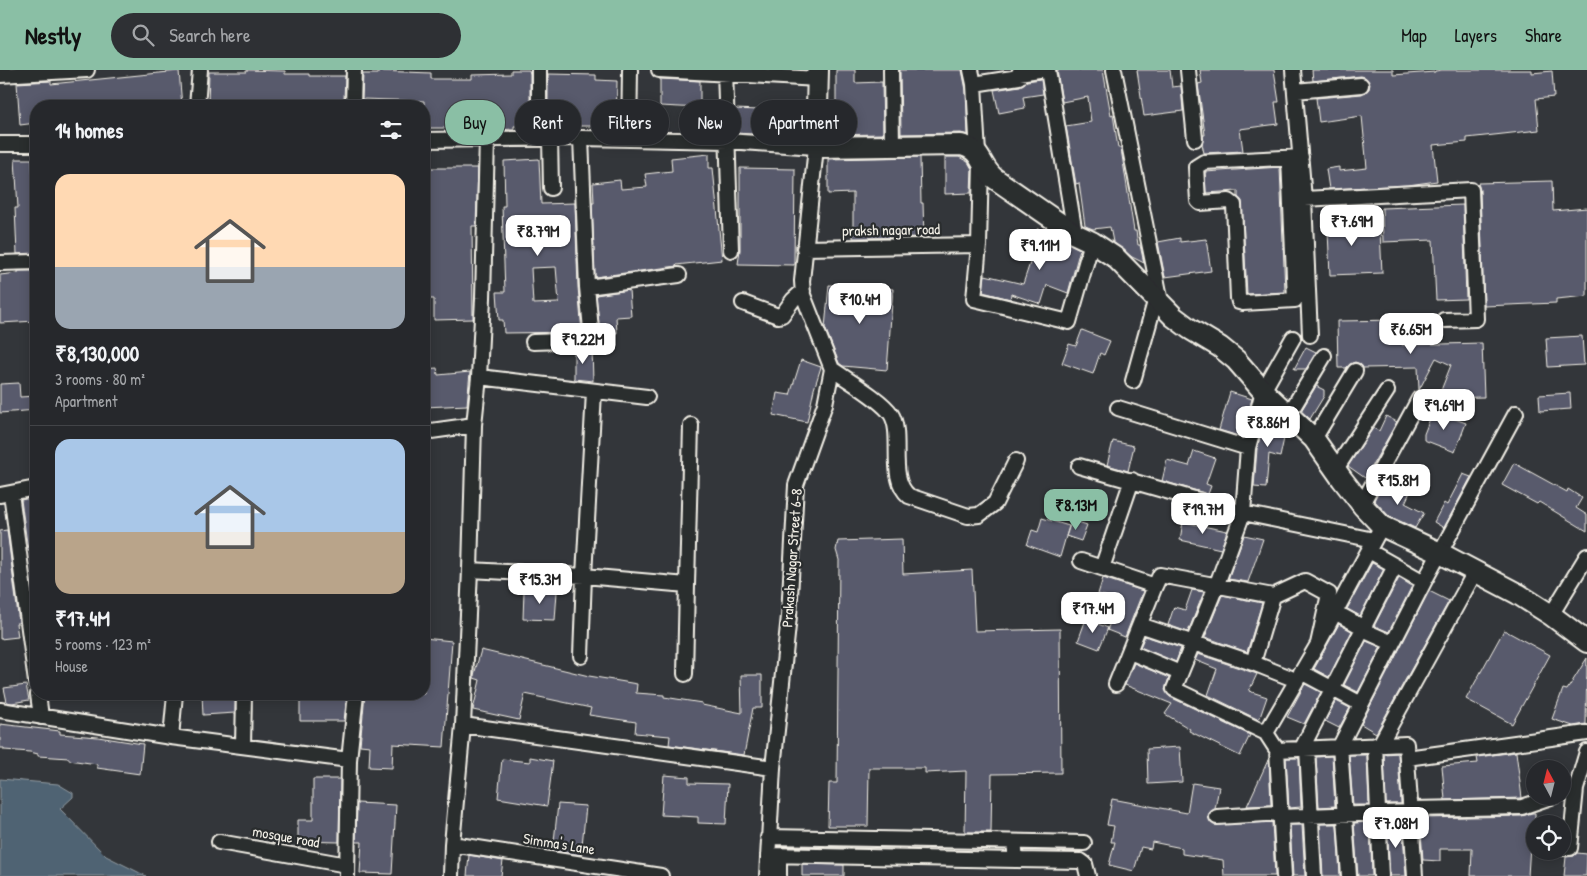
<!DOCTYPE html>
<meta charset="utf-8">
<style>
:root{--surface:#26282c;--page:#2e3034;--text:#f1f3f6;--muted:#a4a6a9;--line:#424448;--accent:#8abfa5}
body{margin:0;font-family:"Patrick Hand",sans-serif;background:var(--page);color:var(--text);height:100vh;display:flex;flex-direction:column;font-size:19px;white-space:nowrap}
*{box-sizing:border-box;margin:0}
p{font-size:16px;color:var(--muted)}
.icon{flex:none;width:28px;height:28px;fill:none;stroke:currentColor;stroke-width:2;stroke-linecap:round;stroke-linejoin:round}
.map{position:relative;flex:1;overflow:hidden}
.sheet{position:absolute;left:30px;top:30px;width:400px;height:600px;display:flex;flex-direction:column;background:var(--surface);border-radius:20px;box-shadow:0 2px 12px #0003,0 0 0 1px var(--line)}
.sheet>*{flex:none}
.banner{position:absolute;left:445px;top:30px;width:475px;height:45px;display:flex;gap:10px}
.needle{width:32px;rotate:353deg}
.tools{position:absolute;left:1526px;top:690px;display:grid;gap:10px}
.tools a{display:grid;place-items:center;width:45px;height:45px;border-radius:50%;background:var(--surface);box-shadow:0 2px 12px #0003,0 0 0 1px var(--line);font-size:25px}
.price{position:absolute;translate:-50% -42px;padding:0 11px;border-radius:10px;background:#fff;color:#222;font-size:16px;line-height:32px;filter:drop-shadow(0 1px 2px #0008)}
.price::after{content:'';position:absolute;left:50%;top:30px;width:15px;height:11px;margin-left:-8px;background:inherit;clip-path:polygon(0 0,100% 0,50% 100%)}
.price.selected{background:var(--accent);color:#111}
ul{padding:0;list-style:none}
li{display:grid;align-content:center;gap:10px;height:265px;padding:0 25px}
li+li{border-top:1px solid var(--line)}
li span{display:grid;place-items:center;height:155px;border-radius:15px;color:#555}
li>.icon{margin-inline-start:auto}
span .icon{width:90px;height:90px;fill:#fffc;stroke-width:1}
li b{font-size:21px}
h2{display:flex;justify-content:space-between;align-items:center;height:60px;padding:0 25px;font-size:21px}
.pill{padding:0 18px;border-radius:22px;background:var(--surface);box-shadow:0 2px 12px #0003,0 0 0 1px var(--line);font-size:18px;line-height:45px}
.pill.selected{background:var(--accent);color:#111}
header{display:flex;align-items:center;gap:30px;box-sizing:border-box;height:70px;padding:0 25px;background:var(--accent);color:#111}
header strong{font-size:24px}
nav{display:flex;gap:28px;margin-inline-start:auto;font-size:18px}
.search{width:350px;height:45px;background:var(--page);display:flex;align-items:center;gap:12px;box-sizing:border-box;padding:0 18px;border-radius:28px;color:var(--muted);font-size:19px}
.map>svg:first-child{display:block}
</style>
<header>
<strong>Nestly</strong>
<div class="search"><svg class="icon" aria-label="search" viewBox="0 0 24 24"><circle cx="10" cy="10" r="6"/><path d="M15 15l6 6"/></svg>Search here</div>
<nav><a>Map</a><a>Layers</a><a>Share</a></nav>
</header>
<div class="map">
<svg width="1587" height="806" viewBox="0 0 1587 806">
<rect width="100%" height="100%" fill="#33363a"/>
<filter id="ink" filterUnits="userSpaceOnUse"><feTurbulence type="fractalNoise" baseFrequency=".02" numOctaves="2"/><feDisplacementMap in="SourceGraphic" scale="10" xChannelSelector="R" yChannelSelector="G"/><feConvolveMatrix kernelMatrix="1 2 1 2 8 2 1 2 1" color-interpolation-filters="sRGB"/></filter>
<g filter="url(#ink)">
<path fill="#506373" stroke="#929ca2" d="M0,709L58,714L73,723V727L60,739L106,786L146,806H0Z"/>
<path fill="#595a6c" stroke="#f4f1e8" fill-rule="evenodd" d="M247,0L285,1V4H309V6H345L344,29H342V36H208L209,2H247Z
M511,0H529L530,4V55L514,56V59L481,61L480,50H449V58H424V31L362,29L363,4H378V1L431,3V9H472V5L511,4Z
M836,0H855V13L882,12L883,64L828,65L829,40H836Z
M900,0H962L966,20L968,65L961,63L901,64Z
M1057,0H1103L1111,45L1113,44L1118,78H1121V79L1134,161H1136L1138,175H1140L1144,193L1132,187L1113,172L1110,157L1093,159L1085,156L1079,113L1076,114L1066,56L1091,52L1088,27L1062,32Z
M1137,0H1170L1172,17L1181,16L1183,41L1144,46Z
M1200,0H1274L1279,32H1275L1278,54L1240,59L1243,81L1204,83L1202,74L1203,65H1205L1198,14L1202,13Z
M1312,0H1393V5L1435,2V1L1442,0H1532V3L1552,1L1554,27L1536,29L1539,60L1467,68V72L1433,75L1437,111L1408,115L1329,119L1326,99L1339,97V101L1367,98L1362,46L1319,52L1316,28L1362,24L1369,19L1370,14L1365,7L1361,6L1313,11Z
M179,1L182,36H36V53L20,55L17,13L51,11V14Z
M548,4L596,5V10L617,11L616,60H597V56H560V37H548Z
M660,9L700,11V38L660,36Z
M1041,9L1043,24L1023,27L1025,38L999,43L994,20L1020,16L1027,11Z
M735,39L759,40L758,46L805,44L804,67L736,63Z
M709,84V98H713L722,190L676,195L677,196L595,207L592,133H594L593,113L620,110L621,119L647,117L645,104L672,101L671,88Z
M920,87L921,133H923L924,167L853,168V123L828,124V89Z
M945,87H959L968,92L972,99L971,123L945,124Z
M15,89H32L35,183L17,184L15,138H18Z
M539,89L541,134L575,133L578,217L582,262L504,263L503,250H499L497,222H505L502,136H505L504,91ZM556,197L559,233L533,234L531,198Z
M1280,97L1285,222L1247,224L1242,131L1238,127V121L1206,123L1205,102Z
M424,98H478L476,156H472L473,249L434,250V229H425Z
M740,98L795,99L794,195L738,194L740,180Z
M1552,111L1553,141L1587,138V226L1556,229V233L1484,236L1480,120L1478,113Z
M1463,135L1466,229L1436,230L1433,170L1383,172L1382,138Z
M1331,136H1346L1347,162L1380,160L1382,203L1330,205L1327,139H1331Z
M1037,159L1051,162L1056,165L1055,170L1064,171L1080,179L1068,223L1047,215L1041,234L1011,224L1010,229L983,222L985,205L1023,214L1034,181Z
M1180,168V172L1206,169L1211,201L1165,207L1158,172Z
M18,201H36V251L0,253V205L18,203Z
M829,215L893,219L887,300L843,296L839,293L825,258Z
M629,220L631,246L616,247L617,263L600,264L596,225Z
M1401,250L1402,275L1482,273L1484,327L1438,328L1451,295L1436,288L1419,320L1418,297L1363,298L1360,294L1355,292L1350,294L1346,298H1338L1337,251Z
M1082,260L1110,271L1104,285L1100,283L1093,304L1062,293L1069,274L1076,276Z
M1582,266L1584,295L1548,297L1546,268Z
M1306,277L1316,282L1306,299H1294Z
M574,279H592L593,311L574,309Z
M801,290L821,297L814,319L807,352L773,345L777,323L790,325Z
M437,298L438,305L470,302L467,335L424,337V299Z
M19,313L20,327L36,326V340L0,343V314Z
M1316,316L1324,320V326L1310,349L1301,341Z
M1230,322L1252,329L1242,367L1219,360Z
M1570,323L1571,339L1540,341L1539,325Z
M1267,341L1286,359L1280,387L1269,384L1266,418L1254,417L1257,379Z
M1433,341L1466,353L1455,382L1424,370V364Z
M1386,346L1397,352L1365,408L1348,396L1373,358L1379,361Z
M1113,371L1134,376L1128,401L1107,395Z
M1194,381L1215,388L1206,414L1211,416L1208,424L1162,411L1167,390L1189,396Z
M1514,393L1567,422L1568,419L1582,428L1576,438L1587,445V461L1539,432L1537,434L1502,415Z
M1463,404L1471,407L1444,458L1434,452L1444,433L1447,435Z
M1397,415L1410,422L1405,433L1424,443L1415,458L1389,446L1374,430L1381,417L1393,422Z
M36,427V480H28L21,430Z
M1042,448L1069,456L1060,487L1027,475L1032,460L1038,462Z
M1072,450L1087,455L1081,471L1066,466Z
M1183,452L1227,461L1221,479L1180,470Z
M7,460L19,553H16L18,567L0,569V461Z
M1244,465L1263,469L1248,512L1228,509Z
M902,469L903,504L972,500L975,561L1060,559L1061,703L992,704L991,762H965L966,701L925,703V698H869L868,756H828L829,713H837L839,490L836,480L838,471Z
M1372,493L1384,499L1360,546L1347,539Z
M1103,508L1143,521L1125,567L1107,560L1119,530L1098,524Z
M1399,508L1412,516L1389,562L1374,556Z
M1192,520L1204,522L1188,562L1168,555L1174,537L1185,540Z
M524,521L557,522L555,550L523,549Z
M1429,521L1449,531L1376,663L1361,654Z
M1222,525L1262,533L1247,582L1205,567Z
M1086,549L1108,558L1099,579L1078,571Z
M1339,554L1352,561L1329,607L1314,599Z
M1504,560L1550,585L1512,654L1466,629Z
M1145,566L1181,578L1176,592L1140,577Z
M424,568L452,571L444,677L393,674L392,698L369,697L370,676L360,675L365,624H424Z
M1366,571L1381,577L1358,622L1344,615Z
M481,580L589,606L637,614L636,623L664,625V627L702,633V635L742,643L741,605H762V638H753L744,685L669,675L670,666L635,663L636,652L589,645L591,638L525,624L519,650L473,640L480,610L474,608V605Z
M1198,584L1257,604L1249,621L1267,627L1259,650L1208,625L1217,599L1195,590Z
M1587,588L1586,654L1573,656L1552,649L1563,619L1567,620Z
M1134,593L1169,608L1165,620L1170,627L1250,665L1240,686L1189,661L1190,659L1165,644L1172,634L1125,615Z
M1305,614L1321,622L1304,654L1287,647Z
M26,615L29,630L12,633L7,632L4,618Z
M202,624H235V643L203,645Z
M300,624H347L344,651H300Z
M1336,631L1350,638L1339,658L1325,651Z
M0,654L60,661V664L98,667L143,674L140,704L97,698V694L69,690V688L38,686V684L30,682L4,680V678H0Z
M1180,677L1182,712L1148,714L1147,679Z
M1516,682L1522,728L1445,730L1442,696L1478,693L1477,687Z
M1398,683L1401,734H1386L1384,684Z
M1349,685H1367L1369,735H1353Z
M1332,686L1335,736L1319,737L1316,687Z
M530,687L553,691L547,736L498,728L502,689L530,692Z
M1269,688L1271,735L1247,736Z
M1286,688H1299L1301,737L1289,738Z
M664,705L689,707V713L728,714L726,754L698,753V747L661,745Z
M313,709H340L339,772L298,771V750H313Z
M1192,713L1219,717L1215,739L1209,743L1208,747L1210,751L1214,755L1272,752L1275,806H1224L1223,790L1182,784V778L1152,772L1151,779L1141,777L1134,801L1109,795L1115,772H1111L1114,756L1107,755L1112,729L1187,743Z
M357,733L396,735L392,804L360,803L362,772H356Z
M558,734L586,736L581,785L553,781Z
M1532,743H1535V775H1530L1528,806H1471L1472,779H1440V791L1423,790L1420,748L1522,746Z
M1402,751L1406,806H1390L1387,752Z
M1370,752L1372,806H1358L1354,753Z
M1320,754H1337L1340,806H1323Z
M1290,755H1302L1305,806H1293Z
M1577,783L1587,784L1586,806H1564L1566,787L1574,786Z
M469,785L503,791L501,806H467Z
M802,794L844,795V806H802Z"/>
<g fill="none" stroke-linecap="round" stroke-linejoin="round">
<defs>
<path id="street" d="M539,0V68
M659,0L818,9
M725,0L731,180
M891,0L892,77
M971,0L974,14L978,84
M1048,0L1075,164
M1114,0L1161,232
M1188,0L1195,69
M1293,0L1304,129L1310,265
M0,5L87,0
M974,14L1019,7V3L1039,0
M1295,21L1361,15
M197,36L200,0
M353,36L354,0
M550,68L551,118
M629,69L630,0
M424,70L581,68L727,71L816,77L802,211L803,225L832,299L825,334L796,415L789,546L773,698L767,806
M0,74H36
M1289,88L1295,230L1243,233L1239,232L1238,228L1234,135L1229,131L1200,133L1198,131L1196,97L1204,92L1301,87
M981,92L979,175L974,229L1069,252L1092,172
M1304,129L1471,120L1476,249L1444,250
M804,178L979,175
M0,193L36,192
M587,217L679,205
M743,233L778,246L782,245L793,230L803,221
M1293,268L1263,321L1248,378L1243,443L1217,514L1174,619L1266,663L1277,680L1406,674L1415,806
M533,272L592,270L587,217L581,68
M832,299C847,310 881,329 891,344C904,364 887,408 909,426L968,446L979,445L995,433L1016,391
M479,307L647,327
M1133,311L1156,228
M594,322L584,506L687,515L691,355
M1118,338L1248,378
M1289,344L1324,286
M424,362L474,355
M1314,369L1355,301
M1079,396L1243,443L1374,470
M1336,399L1387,321
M11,423L36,612
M0,425L36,418
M1362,434L1419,329
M1369,481L1424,512
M1081,491L1155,516L1160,505L1273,526L1305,511L1329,524L1318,574
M1102,498L1132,410
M470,500L584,506L581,586
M1335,542L1364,558L1363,560L1392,573
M1551,545L1587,486
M1140,555L1253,593L1296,610
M1130,582L1180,603
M1253,593L1273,526
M1301,602L1361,634
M685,604L687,515
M1116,614L1155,516
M38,624L41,647
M0,640L171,667L349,690
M463,655L773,698
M1266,663L1318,574L1378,463
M171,667L175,624
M1375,675L1381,806
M243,676L244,624
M1379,676L1475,502
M1302,678L1395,496
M1307,678L1314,806
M1277,680L1284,806
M1407,688L1587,663
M1562,723L1576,719L1587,682
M1411,739L1522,737L1554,726
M1217,747L1280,743
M1281,747L1411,742
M768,767L1084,773
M219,772L347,795
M452,774L661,806
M1562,778H1570L1576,719
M768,785L1016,790L1014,772
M779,786V806
M1016,790L1081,791L1085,794L1088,806
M347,806L349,690L356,624
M451,806L452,774L463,655L470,500L474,355L479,307L483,228L487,69
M1349,806L1340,676L1424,512L1516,343"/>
<path id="secondary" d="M818,0L816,77L961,75C983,80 978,94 994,108L1075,164L1092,172L1116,188L1174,247L1190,259L1220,277L1236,290L1263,321L1314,369L1342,409L1363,436L1382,456L1440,483L1518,524L1551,545L1587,572"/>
</defs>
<use href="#street" stroke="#f4f1e8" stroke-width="18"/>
<use href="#secondary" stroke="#f4f1e8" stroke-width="24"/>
<use href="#street" stroke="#2a2d2e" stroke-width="14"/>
<use href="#secondary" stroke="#2a2d2e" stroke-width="20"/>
</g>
</g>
<g text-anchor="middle" stroke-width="4.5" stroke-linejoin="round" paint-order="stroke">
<g font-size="15" fill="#f4f1e8" stroke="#2a2d2e">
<text transform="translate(891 160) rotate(-1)" y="5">praksh nagar road</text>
<text transform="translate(792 488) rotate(-86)" y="5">Prakash Nagar Street 6-8</text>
<text transform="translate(286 767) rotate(10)" y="5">mosque road</text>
<text transform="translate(559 774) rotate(9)" y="5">Simma's Lane</text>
</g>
</g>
</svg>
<div class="tools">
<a><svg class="needle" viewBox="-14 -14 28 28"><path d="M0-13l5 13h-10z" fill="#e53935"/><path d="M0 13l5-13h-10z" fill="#a4a6a9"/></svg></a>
<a><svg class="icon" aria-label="locate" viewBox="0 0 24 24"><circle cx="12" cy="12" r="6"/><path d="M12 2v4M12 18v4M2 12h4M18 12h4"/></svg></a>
</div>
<b class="price" style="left:1352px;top:177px">₹7.69M</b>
<b class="price" style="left:538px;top:187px">₹8.79M</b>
<b class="price" style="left:1040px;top:201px">₹9.11M</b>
<b class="price" style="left:860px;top:255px">₹10.4M</b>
<b class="price" style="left:1411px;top:285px">₹6.65M</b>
<b class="price" style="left:583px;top:295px">₹9.22M</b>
<b class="price" style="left:1444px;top:361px">₹9.69M</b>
<b class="price" style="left:1268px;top:378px">₹8.86M</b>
<b class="price" style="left:1398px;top:436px">₹15.8M</b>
<b class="price selected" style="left:1076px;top:461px">₹8.13M</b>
<b class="price" style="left:1203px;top:465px">₹19.7M</b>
<b class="price" style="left:540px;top:535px">₹15.3M</b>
<b class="price" style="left:1093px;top:564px">₹17.4M</b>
<b class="price" style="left:1396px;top:779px">₹7.08M</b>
<div class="banner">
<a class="pill selected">Buy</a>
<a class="pill">Rent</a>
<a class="pill">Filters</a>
<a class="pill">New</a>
<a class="pill">Apartment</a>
</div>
<section class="sheet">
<h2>14 homes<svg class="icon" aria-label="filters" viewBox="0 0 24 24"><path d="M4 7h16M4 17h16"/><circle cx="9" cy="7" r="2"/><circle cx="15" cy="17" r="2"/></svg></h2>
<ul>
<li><span style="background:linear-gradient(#ffd9b3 60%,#9aa5b1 0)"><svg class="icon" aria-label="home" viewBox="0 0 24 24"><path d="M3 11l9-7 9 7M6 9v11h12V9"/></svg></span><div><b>₹8,130,000</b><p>3 rooms · 80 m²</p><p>Apartment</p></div></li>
<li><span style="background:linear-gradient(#a9c7e8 60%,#b9a48a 0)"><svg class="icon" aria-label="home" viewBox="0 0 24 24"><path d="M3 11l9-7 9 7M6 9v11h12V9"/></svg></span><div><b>₹17.4M</b><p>5 rooms · 123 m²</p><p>House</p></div></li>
</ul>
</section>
</div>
